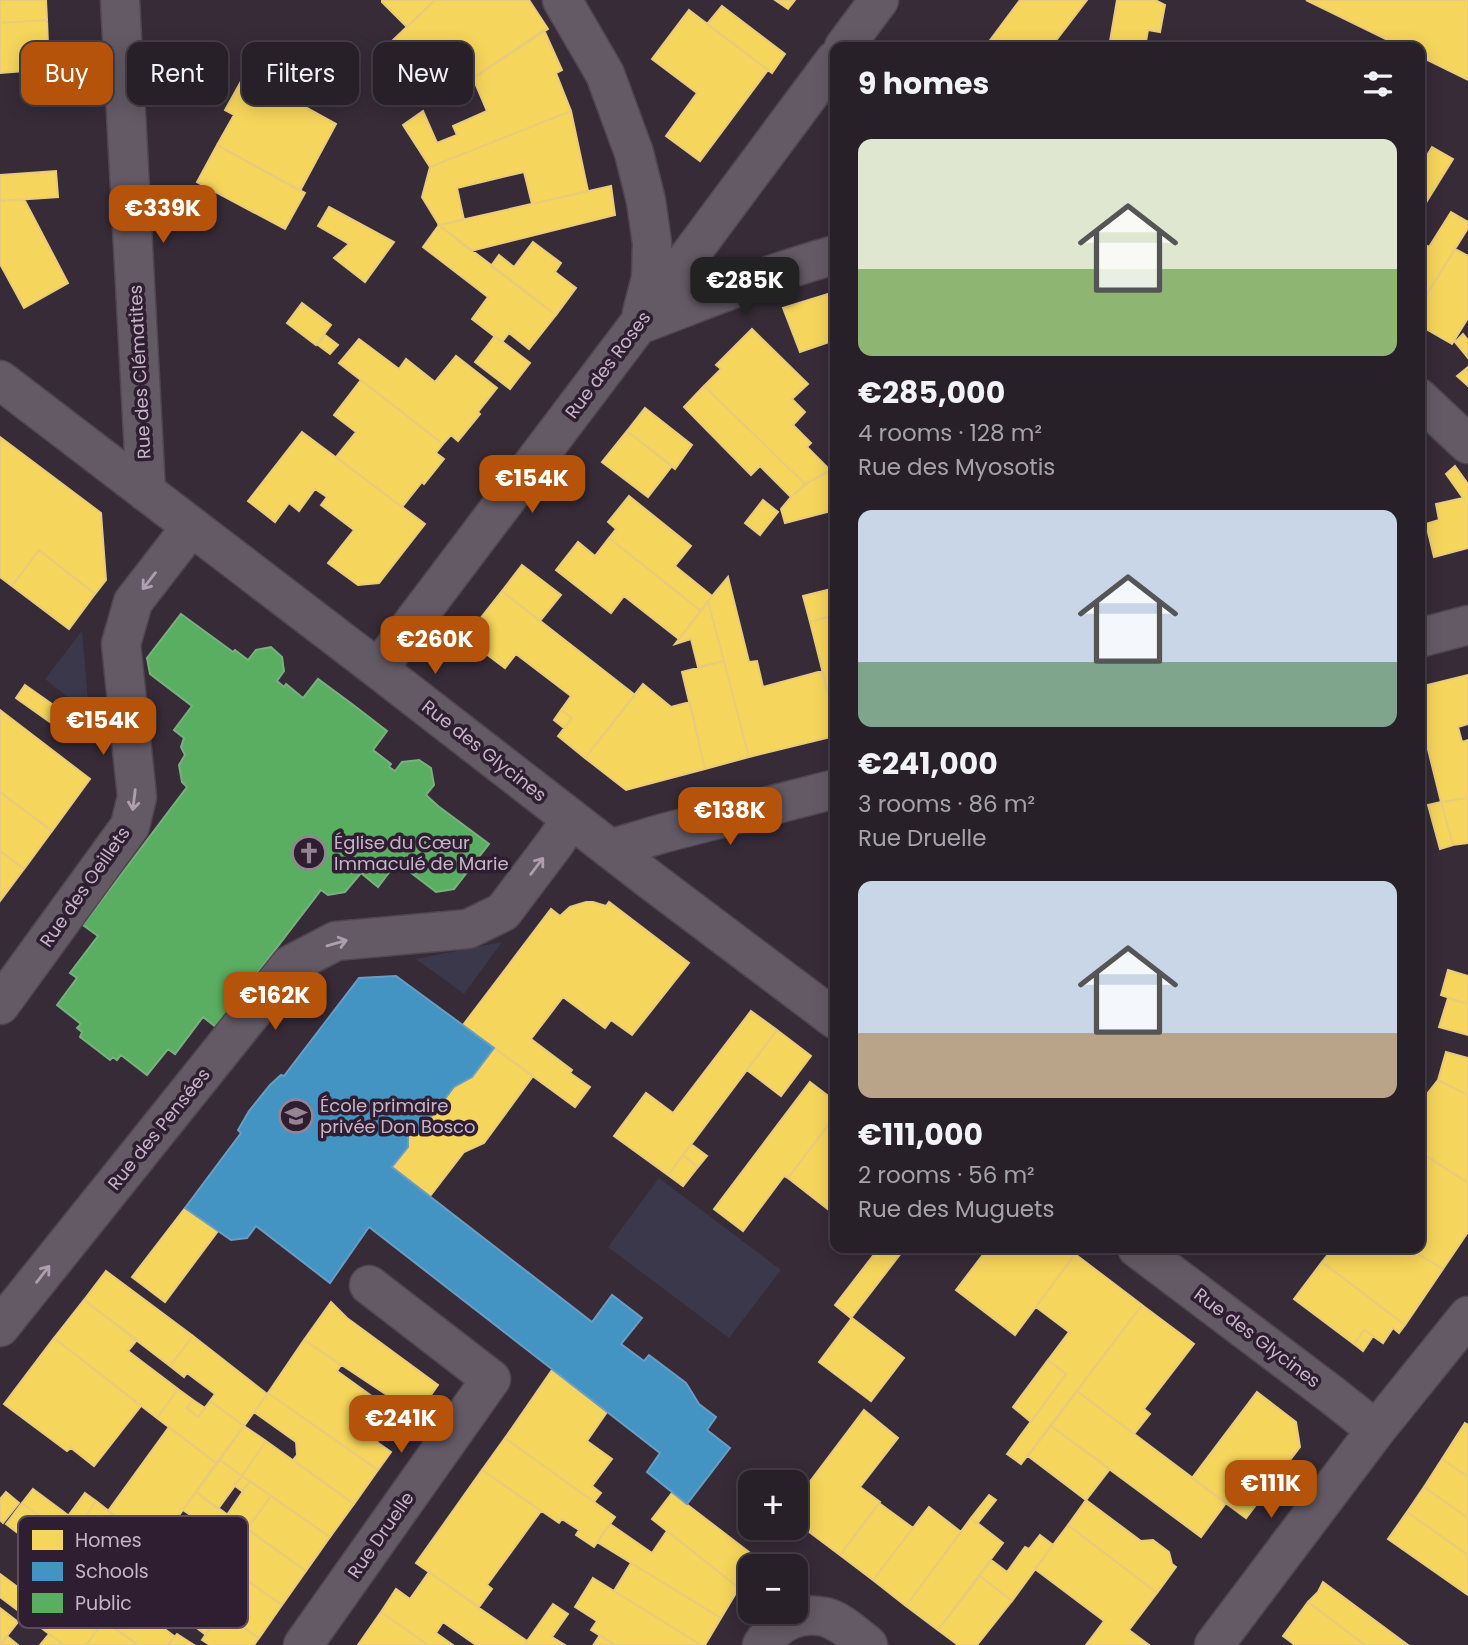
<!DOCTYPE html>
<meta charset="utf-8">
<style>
:root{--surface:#282029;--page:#342d35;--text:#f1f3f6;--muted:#a5a3a8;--line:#443e46;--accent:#b45309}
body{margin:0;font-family:Poppins,sans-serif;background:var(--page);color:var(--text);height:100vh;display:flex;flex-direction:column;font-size:26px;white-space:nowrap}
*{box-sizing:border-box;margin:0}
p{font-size:23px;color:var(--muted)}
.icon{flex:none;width:38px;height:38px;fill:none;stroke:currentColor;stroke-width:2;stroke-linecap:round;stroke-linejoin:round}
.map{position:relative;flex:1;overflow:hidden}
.sheet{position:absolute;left:830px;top:42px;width:595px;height:1211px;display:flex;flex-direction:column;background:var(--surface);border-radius:14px;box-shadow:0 4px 18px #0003,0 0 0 2px var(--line)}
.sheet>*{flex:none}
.top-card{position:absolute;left:21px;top:42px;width:665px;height:63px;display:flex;gap:14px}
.fabs{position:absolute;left:738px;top:1470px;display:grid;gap:14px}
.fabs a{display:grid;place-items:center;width:70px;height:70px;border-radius:14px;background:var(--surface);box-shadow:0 4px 18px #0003,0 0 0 2px var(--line);font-size:35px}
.price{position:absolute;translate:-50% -60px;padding:0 16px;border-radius:14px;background:var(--accent);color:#fff;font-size:23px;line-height:46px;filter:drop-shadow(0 2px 4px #0008)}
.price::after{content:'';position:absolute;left:50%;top:42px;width:21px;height:16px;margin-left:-10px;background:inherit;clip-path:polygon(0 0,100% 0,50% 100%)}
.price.current{background:#222;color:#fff}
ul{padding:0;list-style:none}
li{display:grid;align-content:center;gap:14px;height:371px;padding:0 28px}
li span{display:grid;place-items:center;height:217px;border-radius:14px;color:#555}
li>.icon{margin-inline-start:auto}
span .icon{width:126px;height:126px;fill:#fffc;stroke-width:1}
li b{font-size:30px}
h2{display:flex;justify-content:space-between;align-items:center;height:84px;padding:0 28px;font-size:30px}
.chip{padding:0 24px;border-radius:14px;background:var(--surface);box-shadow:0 4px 18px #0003,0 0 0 2px var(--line);font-size:24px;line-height:63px}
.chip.current{background:var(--accent);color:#fff}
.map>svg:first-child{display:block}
</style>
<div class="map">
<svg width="1468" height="1645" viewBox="0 0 1468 1645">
<rect width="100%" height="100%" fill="#362b37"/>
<path fill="#3b384c" d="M82,631L89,714L45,679Z
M502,942L464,994L416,959Z
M659,1178L781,1270L729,1338L608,1247Z"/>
<path fill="#f6d55c" stroke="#e8cb7c" stroke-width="2" d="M0,0H46L47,20L0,23Z
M382,0H435L407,27L382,2Z
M435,0H529L548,29L466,83L444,61L428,77L392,41Z
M775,0H795L788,9Z
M1020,0H1087L1051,47H985Z
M1117,0H1155L1165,5L1160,32L1148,30L1145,47H1109Z
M1306,0H1468V80L1419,56V47H1402Z
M722,6L785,54L772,73L707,24Z
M689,10L768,70L700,161L666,136L697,93L652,59Z
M47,20L48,44L56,43L57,62H49V69L0,73V23Z
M544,30L562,70L556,73L571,111L430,167L403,125L423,111L437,143L457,135L453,126L487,111L473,78Z
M245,74L336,124L300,191L217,145L234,115L225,110Z
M571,111L588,191L532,204L524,172L457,188L464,220L439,225L422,197L430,167Z
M217,145L305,193L285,229L197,182Z
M1432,147L1453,159L1419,214V169Z
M56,171L58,197L0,201V175Z
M611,186L615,215L471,251L439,225Z
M24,199L68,283L24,308L0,264V201Z
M329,207L394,242L365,282L334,258L349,244L318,226Z
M1451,212L1468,222V228L1419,307V242L1429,247Z
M439,225L556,315L529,349L509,333L502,342L472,319L488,297L423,247Z
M533,242L561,263L555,272L576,288L556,315L491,266L499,255L514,267Z
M1455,249L1468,256V318L1452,344L1419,325V307Z
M835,293V312L828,294Z
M828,294L835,312V340L800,352L783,308Z
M302,303L331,325L316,345L287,323Z
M752,329L808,384L792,399L805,412L793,425L811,443L807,447L830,470L805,484L704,386L721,369L716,365Z
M1463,334L1468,340V358L1455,342Z
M325,335L338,345L330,354L318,345Z
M495,336L530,363L510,389L475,362Z
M359,339L399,369L406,359L435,382L456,356L497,388L478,412L480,414L458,441L451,435L443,444L339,363Z
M1468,367V386L1457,376Z
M361,380L443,444L436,453L444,459L424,484L422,482L402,507L336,457L356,432L334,415Z
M704,386L805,484L791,497L760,466L751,475L684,407Z
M645,408L692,445L675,469L627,431Z
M627,431L672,466L648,497L602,462Z
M302,432L425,524L379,583L358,585L328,563L354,530L321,505L327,497L315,489L299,511L289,503L275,522L248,501Z
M0,437L101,513L106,580L95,594L39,550L12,586L0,577Z
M1455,466L1468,484V548L1434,557L1426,524L1439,520L1436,504L1463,498L1446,474Z
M835,468V510L785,523L781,509L791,497L809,482Z
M629,496L691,546L675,566L712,596L701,611L609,538L616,529L608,522Z
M763,500L778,512L760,535L745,523Z
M609,538L701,611L679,639L624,596L611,613L556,570L578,542L595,556Z
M39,550L95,594L69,629L12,586Z
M522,565L561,595L540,621L502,591Z
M728,577L749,662L757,661L763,687L822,671L835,721V736L749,757L708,601Z
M835,588V615L810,622L803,596Z
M502,591L635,695L585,758L558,736L572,718L561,710L571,696L516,654L505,668L465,638Z
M708,601L724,661L698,667L691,639L675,644Z
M835,615V721L810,622Z
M724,661L749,757L705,769L682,672Z
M1468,675V724L1458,727L1462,742L1468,740V798L1441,802L1419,713V687Z
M643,684L671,707L690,702L705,769L626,790L585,758Z
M25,685L59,709L50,722L16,698Z
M0,710L90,779L52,831L0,792Z
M561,710L572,718L564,728L554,720Z
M1419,713L1425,738L1419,739Z
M0,792L52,831L24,869L0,851Z
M1468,798V843L1453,845L1441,802Z
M1441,802L1453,845L1440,849L1428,805Z
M0,851L24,869L0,901Z
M586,902H593L606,906L609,902L689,963L632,1035L611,1020L605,1028L563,997L531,1039L572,1070L570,1073L590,1087L575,1107L463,1025L551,909L560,916L570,907Z
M1448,970L1468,976V1004L1441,995Z
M1448,998L1468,1004V1035L1439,1027Z
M751,1011L777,1030L668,1175L614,1136L646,1093L673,1113Z
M777,1030L811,1056L781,1096L747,1070Z
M494,1048L533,1076L484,1143L464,1152L430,1196L392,1167L408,1147V1134L417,1135L454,1087L472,1077Z
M1446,1052L1468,1058V1095L1438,1080Z
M1438,1080L1468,1095V1183L1419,1151V1104Z
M810,1082L835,1101V1116L788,1178L784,1176L743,1231L714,1209Z
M835,1116V1202L829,1210L788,1178Z
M691,1144L707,1156L698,1167L683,1155Z
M1419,1151L1468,1183V1232L1443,1269L1408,1248H1419Z
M683,1155L698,1167L683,1186L668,1175Z
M185,1208L218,1231L165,1302L132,1277Z
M879,1248H905L851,1318L835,1305Z
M988,1248H1066L1075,1254L1015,1335L956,1290Z
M1333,1248H1364L1371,1252L1373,1248H1408L1443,1269L1405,1325L1322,1262Z
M1075,1254L1142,1305L1021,1464L1007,1454L1066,1374L1048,1360L1069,1332L1036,1307Z
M1322,1262L1405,1325L1399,1333L1393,1328L1383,1343L1364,1330L1354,1344L1294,1299Z
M106,1271L193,1336L170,1366L84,1300Z
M84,1300L137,1340L128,1351L178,1389L157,1418L54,1338Z
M331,1302L347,1318L438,1385L417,1415L304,1340Z
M1142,1305L1194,1344L1144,1409L1150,1414L1134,1434L1077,1391Z
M852,1318L904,1358L871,1401L819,1362Z
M1364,1330L1373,1336L1363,1351L1354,1344Z
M193,1336L267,1394L244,1426L210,1401L215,1394L187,1373L184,1377L170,1366Z
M54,1338L141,1406L94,1466L71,1448L67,1451L4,1404Z
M304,1340L341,1365L337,1371L398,1415L377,1442L391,1452L378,1470L268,1393Z
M1048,1360L1066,1374L1031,1422L1013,1407Z
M552,1370L607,1412L587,1441L612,1459L592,1486L601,1493L594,1502L505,1438Z
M178,1389L193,1400L187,1408L198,1417L210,1401L244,1426L216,1463L157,1418Z
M1077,1391L1226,1503L1201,1537L1051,1426Z
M1257,1392L1296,1422L1300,1447L1246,1518L1192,1478Z
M268,1393L378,1470L354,1504L293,1460L297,1455L296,1442L254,1412Z
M193,1400L205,1408L198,1417L187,1408Z
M864,1410L898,1438L860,1487L880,1502L840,1555L796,1522V1500Z
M1465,1423L1468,1425V1477L1442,1459Z
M244,1426L266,1441L242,1476L220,1460Z
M1051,1426L1110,1469L1086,1500L1028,1456Z
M169,1427L216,1463L156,1548L108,1511Z
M505,1438L615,1517L594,1547L576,1535L579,1530L562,1519L559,1523L482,1470Z
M266,1441L354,1504L330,1537L242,1476Z
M1442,1459L1468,1477V1518L1424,1487Z
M220,1460L242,1476L218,1509L196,1492Z
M482,1470L541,1511L487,1585L492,1589L479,1607L416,1563Z
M242,1476L250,1481L242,1491L234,1485Z
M250,1481L271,1496L247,1529L227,1515Z
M1424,1487L1468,1518V1555L1407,1512Z
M33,1489L80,1524L96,1501L156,1548L130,1585L22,1503Z
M6,1492L19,1503L3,1523L0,1520V1499Z
M196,1492L306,1571L282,1605L228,1567L235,1559L199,1534L205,1525L183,1510Z
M85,1493L96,1501L80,1524L68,1516Z
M672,1493L758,1559L753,1566H751V1570L739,1588L652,1519Z
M989,1495L996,1500L977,1524L971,1518Z
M271,1496L330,1537L306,1571L247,1529Z
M1086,1500L1141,1541L1153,1540L1169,1552L1172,1564L1176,1567L1157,1593L1068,1525Z
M22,1503L130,1585L104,1621L72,1598L87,1578L60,1558L56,1562L6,1524Z
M879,1503L913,1528L873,1580L840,1555Z
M929,1507L961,1532L906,1606L873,1580Z
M1407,1512L1468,1555V1595L1388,1539Z
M971,1518L1003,1543L938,1630L906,1606Z
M610,1524L652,1553L667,1531L739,1588L721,1618L597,1542Z
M1068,1525L1157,1593L1129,1630L1149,1645H1086L1104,1621L1035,1569Z
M1040,1535L1053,1545L1012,1601L980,1576L991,1560L1007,1572L1025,1547L1029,1549Z
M631,1563L721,1618L705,1645H701L614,1591Z
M35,1569L104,1621L86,1645H64L0,1597V1574L19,1588Z
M429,1572L482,1610L527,1641L524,1645H476L443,1622L436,1633L453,1645H428L381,1612L396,1589L410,1599Z
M980,1576L1012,1601L977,1645H958L938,1630Z
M593,1578L614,1591L701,1645H615L591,1630L597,1621L575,1607Z
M245,1579L282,1605L259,1638L221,1612Z
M1323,1582L1408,1645H1365L1308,1602L1318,1592Z
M125,1591L167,1621L162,1627L174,1636L168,1645H138L104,1621Z
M205,1601L221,1612L206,1635L189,1622Z
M1308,1602L1365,1645H1295L1283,1636Z
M553,1604L568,1614L552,1637L565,1645H527L525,1644Z
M0,1608L18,1622L0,1645Z
M221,1612L259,1638L254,1645H210L202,1640Z
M381,1612L428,1645H358Z
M104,1621L136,1643L138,1645H86Z
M49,1634L64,1645H40Z
M177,1634L194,1645H168Z
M600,1635L615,1645L594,1644Z
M7,1636L18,1645H0Z"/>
<path fill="#4393c3" stroke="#6a9dc4" stroke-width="2" d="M396,976L494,1048L472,1077L454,1087L417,1135L408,1134V1147L392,1167L592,1322L612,1295L642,1318L621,1344L644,1361L649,1355L686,1383L699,1404L716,1417L707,1430L730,1448L687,1504L647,1472L660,1453L369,1227L330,1283L256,1226L247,1238L231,1240L185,1208L241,1133L238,1130L249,1111L270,1085L281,1075L284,1076L359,978Z"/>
<path fill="#5aae61" stroke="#7ab080" stroke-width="2" d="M181,614L233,652L235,650L248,660L256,650L271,647L282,657L284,671L277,681L284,687L286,684L303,698L318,679L352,704L387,731L373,750L391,764L389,767L395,771L402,762L419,760L431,768L434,785L426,795L438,806L489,844L454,889L436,892L397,862L378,887L361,873L345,892L328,895L321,890L216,1027L203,1017L175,1054L168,1049L147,1075L121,1055L117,1060L113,1057L110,1060L80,1037L82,1032L77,1028L81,1024L57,1005L77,978L70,973L98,936L83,925L187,787L182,782L179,765L185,755L181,747L184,738L174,730L192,706L150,674L147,658Z"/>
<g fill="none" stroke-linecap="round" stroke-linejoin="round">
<defs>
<path id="street" d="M120,0L146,492
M562,0L605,74L634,153L646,201L652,243L651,278L642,313
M844,47L879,0
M638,325C703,301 768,273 835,255
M0,380L378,669L649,879L835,1019
M1419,398L1468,444
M1419,638L1468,625
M378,669L638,325L835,60
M610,849L664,833L835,789
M0,1005L130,826L137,797L121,644L133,602L191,527
M1137,1248L1332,1395L1376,1430
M0,1327L290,965L336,941L468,929L503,912L555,843L571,819
M303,1645L491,1379L369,1285
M762,1645C776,1623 798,1611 825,1617C841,1621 855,1635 868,1645
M1214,1645L1376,1430L1468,1316"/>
</defs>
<use href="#street" stroke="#4f4750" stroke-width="41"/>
<use href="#street" stroke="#645a65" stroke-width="38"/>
</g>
<defs><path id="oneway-shaft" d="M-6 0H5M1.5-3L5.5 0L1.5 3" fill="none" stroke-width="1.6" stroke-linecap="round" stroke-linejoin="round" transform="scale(1.75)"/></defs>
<g stroke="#ae9eae">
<use href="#oneway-shaft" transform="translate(149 581) rotate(128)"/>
<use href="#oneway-shaft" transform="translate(134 800) rotate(97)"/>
<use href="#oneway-shaft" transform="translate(537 866) rotate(-53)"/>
<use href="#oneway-shaft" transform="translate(337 943) rotate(-16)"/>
<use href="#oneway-shaft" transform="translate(43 1274) rotate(-52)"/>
</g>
<defs>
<symbol id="church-ring" viewBox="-11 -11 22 22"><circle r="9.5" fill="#2f1e31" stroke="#948595" stroke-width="1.5"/><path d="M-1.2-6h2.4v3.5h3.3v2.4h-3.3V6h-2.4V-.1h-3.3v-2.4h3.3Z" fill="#948595"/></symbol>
<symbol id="school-ring" viewBox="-11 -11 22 22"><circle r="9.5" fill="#2f1e31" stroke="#948595" stroke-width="1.5"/><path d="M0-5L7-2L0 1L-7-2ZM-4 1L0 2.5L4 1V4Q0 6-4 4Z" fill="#948595"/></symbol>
</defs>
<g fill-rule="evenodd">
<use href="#church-ring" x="290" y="834" width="38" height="38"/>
<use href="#school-ring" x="277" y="1097" width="38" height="38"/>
</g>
<g text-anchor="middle" stroke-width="7" stroke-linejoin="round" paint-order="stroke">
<g font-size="18" fill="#c6b5c7" stroke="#2f1e31">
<text transform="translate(608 365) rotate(-53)" y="6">Rue des Roses</text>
<text transform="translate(140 372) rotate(-93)" y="6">Rue des Clématites</text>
<text transform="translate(484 751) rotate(38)" y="6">Rue des Glycines</text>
<text transform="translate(85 887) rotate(-55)" y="6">Rue des Oeillets</text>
<text transform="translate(159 1129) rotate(-51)" y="6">Rue des Pensées</text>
<text transform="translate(1257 1338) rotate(37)" y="6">Rue des Glycines</text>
<text transform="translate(381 1535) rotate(-55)" y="6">Rue Druelle</text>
</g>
<g font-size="18" fill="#c6b5c7" stroke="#2f1e31" text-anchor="start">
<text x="334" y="849">Église du Cœur<tspan x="334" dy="21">Immaculé de Marie</tspan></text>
<text x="320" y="1112">École primaire<tspan x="320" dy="21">privée Don Bosco</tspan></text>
</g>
</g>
<rect x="18" y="1516" width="230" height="112" rx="10" fill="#2f1e31" stroke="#5c4b5e" stroke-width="2"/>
<rect x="32" y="1530" width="31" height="20" fill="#f6d55c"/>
<rect x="32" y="1562" width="31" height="19" fill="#4393c3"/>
<rect x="32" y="1593" width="31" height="20" fill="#5aae61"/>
<g font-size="19" fill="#c6b5c7">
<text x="75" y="1547">Homes</text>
<text x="75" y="1578">Schools</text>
<text x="75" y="1610">Public</text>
</g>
</svg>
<div class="fabs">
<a>+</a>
<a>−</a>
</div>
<b class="price" style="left:163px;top:245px">€339K</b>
<b class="price current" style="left:745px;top:317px">€285K</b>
<b class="price" style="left:532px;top:515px">€154K</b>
<b class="price" style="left:435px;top:676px">€260K</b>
<b class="price" style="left:103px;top:757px">€154K</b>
<b class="price" style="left:730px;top:847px">€138K</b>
<b class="price" style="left:275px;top:1032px">€162K</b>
<b class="price" style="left:401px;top:1455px">€241K</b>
<b class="price" style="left:1271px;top:1520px">€111K</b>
<div class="top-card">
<a class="chip current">Buy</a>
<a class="chip">Rent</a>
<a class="chip">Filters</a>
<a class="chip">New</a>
</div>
<section class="sheet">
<h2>9 homes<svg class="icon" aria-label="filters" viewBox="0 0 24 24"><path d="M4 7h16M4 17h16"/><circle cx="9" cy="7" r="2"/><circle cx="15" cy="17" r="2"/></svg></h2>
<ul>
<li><span style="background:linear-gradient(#dfe7d0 60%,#8fb573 0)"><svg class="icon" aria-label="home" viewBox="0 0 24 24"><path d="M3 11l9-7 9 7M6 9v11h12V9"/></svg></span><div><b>€285,000</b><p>4 rooms · 128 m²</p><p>Rue des Myosotis</p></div></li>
<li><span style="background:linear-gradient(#c9d6e8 70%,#7fa58c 0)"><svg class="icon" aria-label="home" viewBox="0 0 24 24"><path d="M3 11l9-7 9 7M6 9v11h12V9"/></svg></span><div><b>€241,000</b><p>3 rooms · 86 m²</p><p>Rue Druelle</p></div></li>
<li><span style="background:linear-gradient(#c9d6e8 70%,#b9a48a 0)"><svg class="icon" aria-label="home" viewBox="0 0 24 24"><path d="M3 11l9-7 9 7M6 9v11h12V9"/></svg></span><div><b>€111,000</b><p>2 rooms · 56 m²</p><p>Rue des Muguets</p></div></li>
</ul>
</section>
</div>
